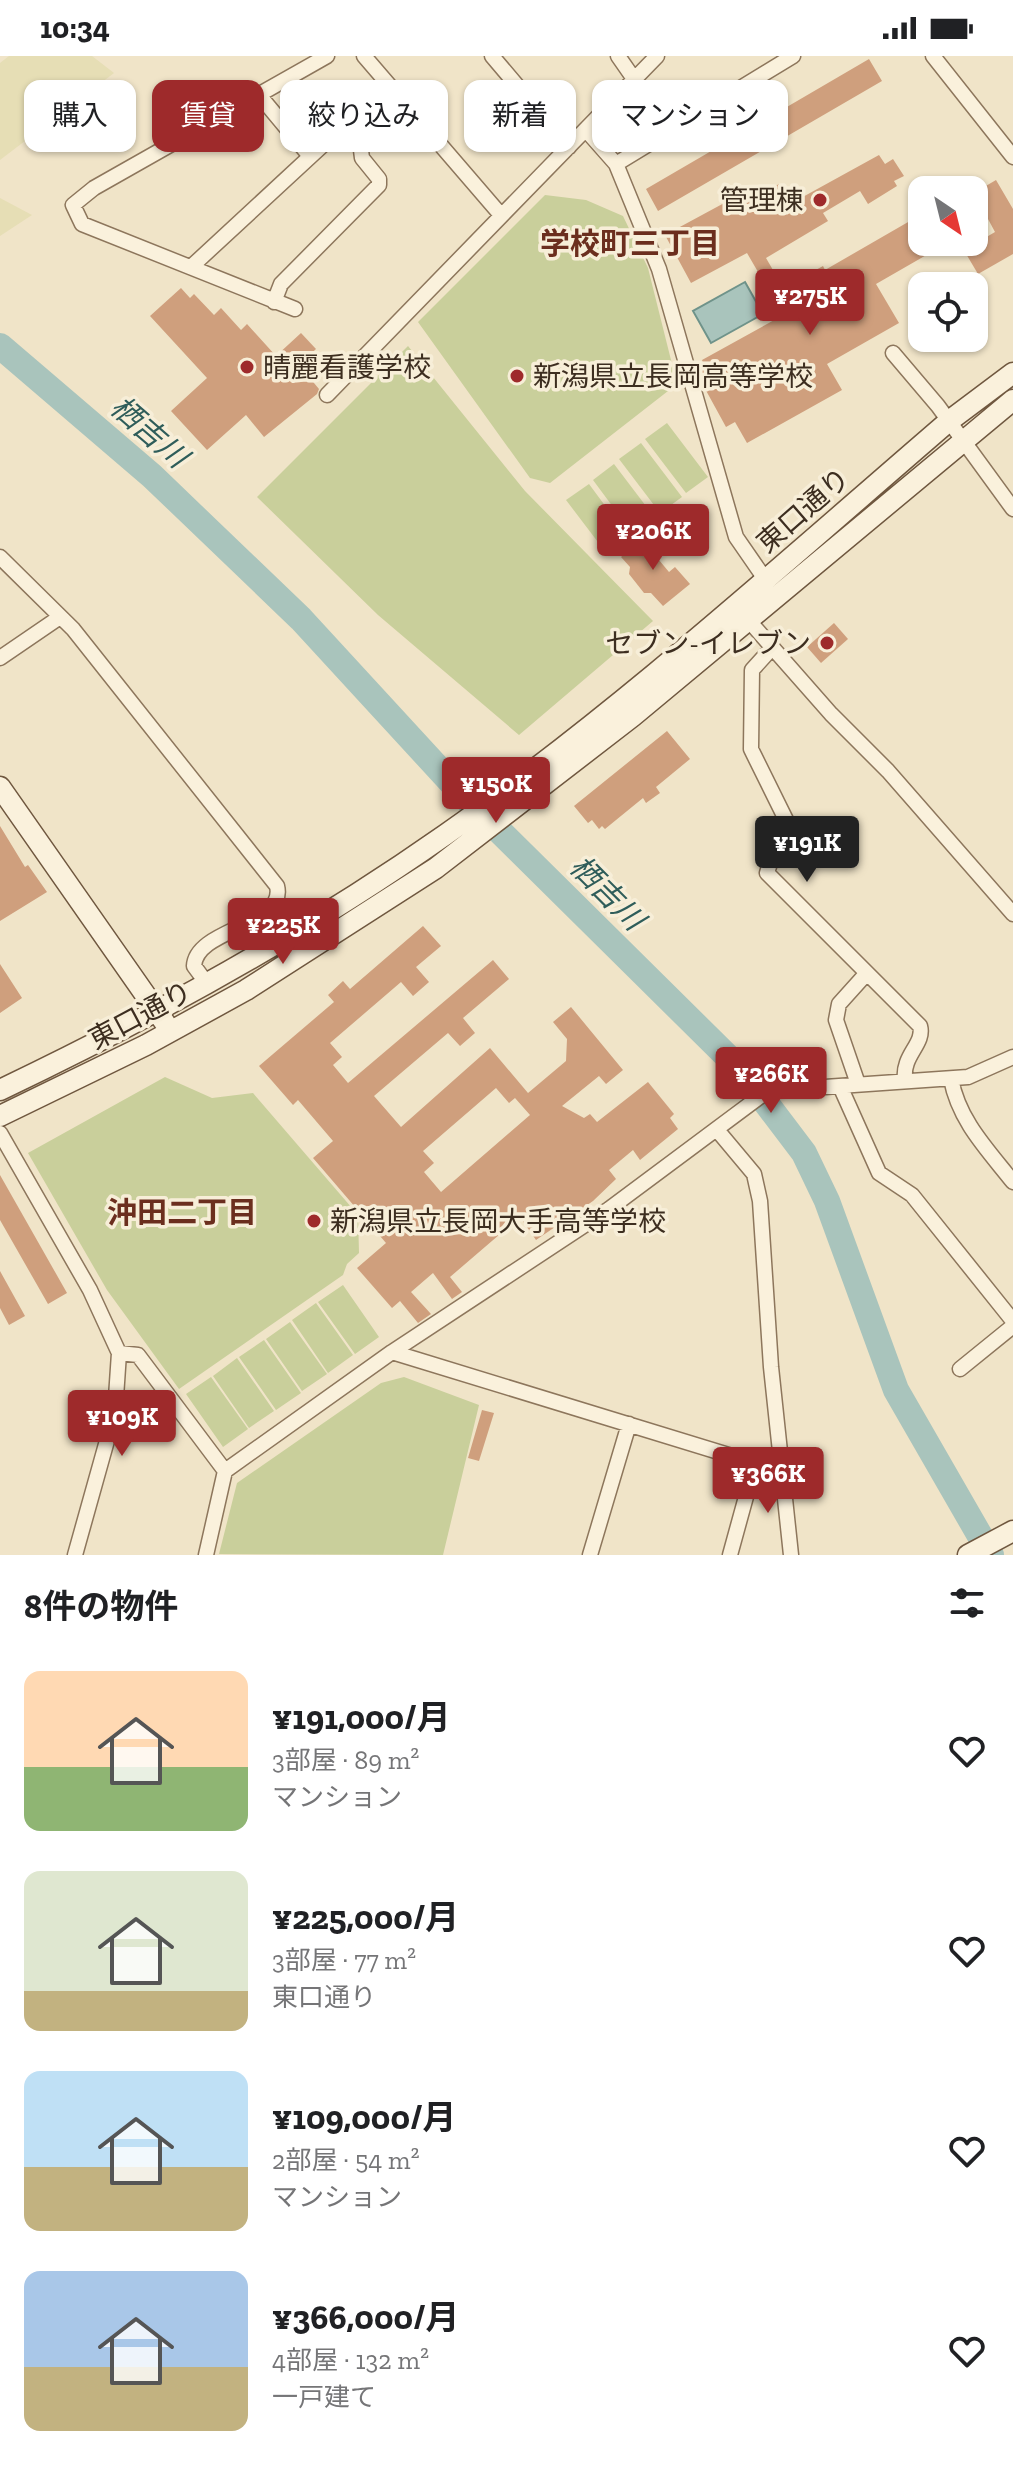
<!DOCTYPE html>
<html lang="ja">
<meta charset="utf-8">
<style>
:root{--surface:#fff;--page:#f2f2f2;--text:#202124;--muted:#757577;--accent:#9e2a2b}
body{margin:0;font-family:"Zilla Slab","Noto Sans JP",serif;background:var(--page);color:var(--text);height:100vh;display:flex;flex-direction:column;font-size:30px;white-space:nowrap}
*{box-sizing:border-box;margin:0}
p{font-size:26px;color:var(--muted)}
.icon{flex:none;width:44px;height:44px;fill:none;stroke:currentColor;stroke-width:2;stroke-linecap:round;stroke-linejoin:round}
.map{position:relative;height:1499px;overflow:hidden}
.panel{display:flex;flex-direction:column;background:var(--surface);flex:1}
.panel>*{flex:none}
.hud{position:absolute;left:24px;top:24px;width:966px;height:72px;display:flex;gap:16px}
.needle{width:52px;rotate:145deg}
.buttons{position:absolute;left:908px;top:120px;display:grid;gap:16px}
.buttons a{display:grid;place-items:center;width:80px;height:80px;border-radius:16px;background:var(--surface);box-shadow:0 2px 6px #0004;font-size:40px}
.price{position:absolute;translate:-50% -68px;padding:0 18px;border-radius:8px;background:var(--accent);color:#fff;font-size:26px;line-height:52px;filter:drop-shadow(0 2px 4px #0008)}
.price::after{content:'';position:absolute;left:50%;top:48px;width:24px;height:18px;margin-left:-12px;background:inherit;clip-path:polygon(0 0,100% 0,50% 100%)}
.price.on{background:#222;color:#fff}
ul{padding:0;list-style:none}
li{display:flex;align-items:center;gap:24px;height:200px;padding:0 24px}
li span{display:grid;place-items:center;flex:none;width:224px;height:160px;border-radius:16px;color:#555}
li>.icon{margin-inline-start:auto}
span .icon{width:96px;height:96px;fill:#fffc;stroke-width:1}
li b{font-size:34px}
h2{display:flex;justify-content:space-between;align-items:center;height:96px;padding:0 24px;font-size:34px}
.tag{padding:0 28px;border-radius:16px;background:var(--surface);box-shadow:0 2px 6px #0004;font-size:28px;line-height:72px}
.tag.on{background:var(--accent);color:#fff}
.status{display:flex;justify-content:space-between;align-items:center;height:56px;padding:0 40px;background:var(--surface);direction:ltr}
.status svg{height:22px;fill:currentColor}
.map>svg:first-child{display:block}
</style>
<div class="status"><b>10:34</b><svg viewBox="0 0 49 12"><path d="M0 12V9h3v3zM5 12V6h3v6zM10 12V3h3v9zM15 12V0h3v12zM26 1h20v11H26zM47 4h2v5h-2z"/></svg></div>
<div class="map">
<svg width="1013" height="1499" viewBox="0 0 1013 1499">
<rect width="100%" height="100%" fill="#f0e4c8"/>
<path fill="#e6deb5" d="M9,0H92L114,17L0,104V7Z
M0,142L32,159L0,180Z"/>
<path fill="#c9cf9b" d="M545,139L586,144L623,160L648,212L677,328L550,427L530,422L418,266Z
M408,290L525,435L653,565L519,679L378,559L257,441Z
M667,367L708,421L686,437L645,383Z
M641,387L682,441L660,457L619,403Z
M614,408L655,462L633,478L593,424Z
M589,428L629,482L607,498L566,444Z
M165,1021L212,1042L253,1037L358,1159L359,1197L347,1208L343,1219L179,1333L107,1234L28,1097Z
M343,1229L379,1281L355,1298L318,1246Z
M316,1247L353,1299L328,1317L292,1264Z
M290,1266L327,1318L302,1335L266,1283Z
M264,1284L301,1337L276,1354L239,1301Z
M237,1302L274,1355L249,1372L213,1320Z
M211,1321L248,1373L223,1391L186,1338Z
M404,1321L479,1349L443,1499L219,1498L237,1427L381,1327Z"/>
<path fill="#a9c4bc" stroke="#6f938a" stroke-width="2" d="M745,226L763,258L711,287L693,255Z"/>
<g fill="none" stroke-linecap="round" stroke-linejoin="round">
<path stroke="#a9c4bc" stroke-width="26" d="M0,290L152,420L301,563L461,737L742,1015L804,1097L827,1145L896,1334L991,1499"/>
</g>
<path fill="#cf9f7d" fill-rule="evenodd" d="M869,3L882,25L658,155L646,133Z
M879,99L885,108L893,103L904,120L894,125L897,130L868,148L860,135L823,157L828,165L766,202L777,221L765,228L747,197L691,227L665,179L739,139L743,147L779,128L790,148Z
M996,124L1013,153V198L978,218L959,186H978L995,176L974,137Z
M922,158V186H949L876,228L899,267L827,308L842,334L747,387L735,366L726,371L703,329L698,313L704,309L702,304L796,252L785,231L823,210L825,214Z
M181,232L190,242L194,238L214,259L221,252L241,274L247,268L276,300L301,277L316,293L299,309L319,333L317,338L264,381L246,359L207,394L171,355L207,322L150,260Z
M646,478L659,493L654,498L669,516L675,511L690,528L663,550L651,537H644L629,518L630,511L621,501Z
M834,567L848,583L821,607L807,591Z
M667,675L690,703L656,731L660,737L646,747L643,742L605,773L602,770L599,773L592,764L588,767L574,750Z
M0,770L25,811L28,809L47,836L0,865Z
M423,870L441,890L416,911L429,926L413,940L401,926L330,987L342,1001L333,1009L348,1027L493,904L509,923L463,962L475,977L460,990L448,977L374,1040L401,1071L490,992L528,1037L566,1005L567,983L553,966L571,951L623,1014L606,1028L599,1020L562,1050L584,1062L590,1058L597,1066L648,1026L674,1058L670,1062L678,1073L640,1104L633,1094L609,1114L616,1123L593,1145L536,1184L520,1161L450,1221L462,1236L452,1243L433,1217L411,1236L431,1258L418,1267L400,1245L392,1252L357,1212L386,1187L313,1102L333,1085L298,1044L293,1049L259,1010L334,946L328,939L343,925L350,933ZM496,1032L509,1047L515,1042L530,1059L441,1136L424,1116L434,1107L423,1095Z
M0,908L22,942L0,957Z
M0,1119L67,1237L48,1248L0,1164Z
M0,1215L25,1260L9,1269L0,1252Z
M482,1354L494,1357L479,1405L468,1402Z"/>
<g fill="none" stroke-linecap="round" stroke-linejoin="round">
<defs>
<path id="street" d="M364,0L500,158
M492,0L569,91
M618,0L634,23
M933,0L1013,101
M259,39L309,99
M586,74L616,108L659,213L736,481L765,523
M616,108L793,0
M191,211L325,87L386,72L411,54
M274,246L281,228L379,129V123L362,102L359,78
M295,253L82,168L73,149L94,132L327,0
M893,297L938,350L1013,453
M327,339L657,0
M0,501L73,573L277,830C287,870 196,872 194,910L208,929
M743,558L831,658L888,715L1013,858
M771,593L752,614L751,693L792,776L771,804L767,817L920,970C925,988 902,999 905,1023
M0,602L60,561
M951,1023C959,1065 987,1093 1013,1126
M858,1028L836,964L839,948L866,918
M840,1030L879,1117L912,1139L1013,1265
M718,1075L754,1118L760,1145L771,1311L791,1499
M0,1077L90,1234L119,1297L115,1356L75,1499
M392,1296L784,1416
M119,1297L138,1299L225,1415
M960,1313L1013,1270
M206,1499L225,1415L392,1296L609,1153L797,1013L816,1030L825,1031L968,1021L1013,1001
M590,1499L629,1368
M730,1499L755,1408"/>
<path id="secondary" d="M0,731L165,967
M0,1034C155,960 304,878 445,779C623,654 785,506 949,365L1013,317
M0,1060L146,989L246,934L436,812L633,660L1013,344
M968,1499L1013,1475"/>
</defs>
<use href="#street" stroke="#8d765c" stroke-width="17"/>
<use href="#secondary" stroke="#6f573f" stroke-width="23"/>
<use href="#street" stroke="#faf1dc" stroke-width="14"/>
<use href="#secondary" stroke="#faf1dc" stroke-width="20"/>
</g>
<g fill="#9e2a2b" stroke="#f7eed8" stroke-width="3">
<circle cx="820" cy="144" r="8"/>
<circle cx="247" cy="311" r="8"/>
<circle cx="517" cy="320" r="8"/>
<circle cx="827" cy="587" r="8"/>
<circle cx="314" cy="1165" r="8"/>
</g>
<g text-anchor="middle" stroke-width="7" stroke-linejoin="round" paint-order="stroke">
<g font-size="28" fill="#3d2e20" stroke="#f7eed8" text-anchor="start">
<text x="804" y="154" text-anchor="end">管理棟</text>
<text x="263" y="321">晴麗看護学校</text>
<text x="533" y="330">新潟県立長岡高等学校</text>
<text x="811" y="597" text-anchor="end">セブン-イレブン</text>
<text x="330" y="1175">新潟県立長岡大手高等学校</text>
</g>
<g font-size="28" fill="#3d2e20" stroke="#f7eed8">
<text transform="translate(803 454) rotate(-41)" y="10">東口通り</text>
<text transform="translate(140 959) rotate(-28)" y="10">東口通り</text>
</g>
<g font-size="30" font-weight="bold" fill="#6b2e1e" stroke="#f7eed8">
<text x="630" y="198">学校町三丁目</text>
<text x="182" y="1167">沖田二丁目</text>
</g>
<g font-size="30" font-style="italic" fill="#2f5d5a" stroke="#f7eed8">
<text transform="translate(149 376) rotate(41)" y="10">栖吉川</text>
<text transform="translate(607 837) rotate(45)" y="10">栖吉川</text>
</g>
</g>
</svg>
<div class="buttons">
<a><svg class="needle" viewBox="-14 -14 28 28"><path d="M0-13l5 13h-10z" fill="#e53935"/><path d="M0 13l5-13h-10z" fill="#757577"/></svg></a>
<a><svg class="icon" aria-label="locate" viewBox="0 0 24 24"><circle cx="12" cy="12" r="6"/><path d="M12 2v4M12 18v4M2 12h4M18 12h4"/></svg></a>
</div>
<b class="price" style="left:810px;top:281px">¥275K</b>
<b class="price" style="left:653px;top:516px">¥206K</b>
<b class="price" style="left:496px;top:769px">¥150K</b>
<b class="price on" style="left:807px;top:828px">¥191K</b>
<b class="price" style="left:283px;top:910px">¥225K</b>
<b class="price" style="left:771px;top:1059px">¥266K</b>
<b class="price" style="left:122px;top:1402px">¥109K</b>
<b class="price" style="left:768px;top:1459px">¥366K</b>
<div class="hud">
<a class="tag">購入</a>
<a class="tag on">賃貸</a>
<a class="tag">絞り込み</a>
<a class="tag">新着</a>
<a class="tag">マンション</a>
</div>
</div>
<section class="panel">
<h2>8件の物件<svg class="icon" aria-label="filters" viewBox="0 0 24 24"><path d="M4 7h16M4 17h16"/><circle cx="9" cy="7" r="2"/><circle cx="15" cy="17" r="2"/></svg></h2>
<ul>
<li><span style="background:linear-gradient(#ffd9b3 60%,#8fb573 0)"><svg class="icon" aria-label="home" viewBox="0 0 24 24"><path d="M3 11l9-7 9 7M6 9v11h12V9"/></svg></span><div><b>¥191,000/月</b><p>3部屋 · 89 m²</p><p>マンション</p></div><svg class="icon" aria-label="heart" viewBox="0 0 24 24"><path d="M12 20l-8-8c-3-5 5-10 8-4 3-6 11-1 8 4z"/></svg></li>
<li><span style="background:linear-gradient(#dfe7d0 75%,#c2b280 0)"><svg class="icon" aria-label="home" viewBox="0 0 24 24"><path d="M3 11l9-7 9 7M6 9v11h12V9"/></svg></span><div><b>¥225,000/月</b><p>3部屋 · 77 m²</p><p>東口通り</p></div><svg class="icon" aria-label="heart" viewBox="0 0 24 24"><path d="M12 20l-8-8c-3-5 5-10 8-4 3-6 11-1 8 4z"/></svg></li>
<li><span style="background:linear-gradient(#bfe0f5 60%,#c2b280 0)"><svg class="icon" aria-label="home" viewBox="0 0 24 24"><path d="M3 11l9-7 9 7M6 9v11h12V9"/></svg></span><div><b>¥109,000/月</b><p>2部屋 · 54 m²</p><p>マンション</p></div><svg class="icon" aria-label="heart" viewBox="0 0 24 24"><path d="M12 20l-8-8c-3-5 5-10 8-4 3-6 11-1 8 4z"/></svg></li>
<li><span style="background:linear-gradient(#a9c7e8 60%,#c2b280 0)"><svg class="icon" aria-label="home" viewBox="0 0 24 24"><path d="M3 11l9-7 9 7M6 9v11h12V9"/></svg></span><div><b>¥366,000/月</b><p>4部屋 · 132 m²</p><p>一戸建て</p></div><svg class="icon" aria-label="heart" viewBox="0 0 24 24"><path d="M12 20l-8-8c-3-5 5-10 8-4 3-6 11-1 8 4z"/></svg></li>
</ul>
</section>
